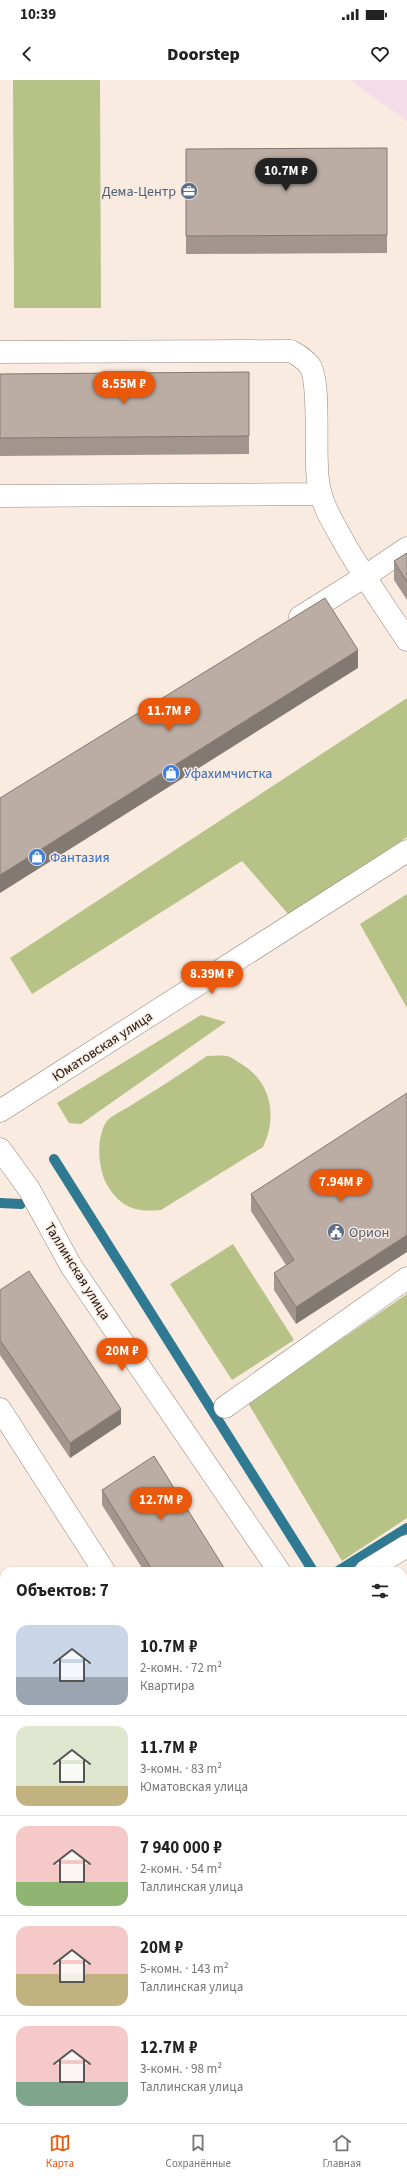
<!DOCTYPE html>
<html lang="ru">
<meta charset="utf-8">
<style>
:root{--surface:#fff;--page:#f2f2f2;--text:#222;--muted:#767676;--line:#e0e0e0;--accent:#ea580c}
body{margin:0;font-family:"Source Sans 3",sans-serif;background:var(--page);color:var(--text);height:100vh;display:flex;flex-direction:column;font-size:15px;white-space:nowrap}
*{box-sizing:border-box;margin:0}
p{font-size:13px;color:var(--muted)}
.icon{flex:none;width:22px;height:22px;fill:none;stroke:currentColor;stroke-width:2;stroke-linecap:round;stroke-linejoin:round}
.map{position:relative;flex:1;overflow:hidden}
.side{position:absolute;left:0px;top:1487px;width:407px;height:556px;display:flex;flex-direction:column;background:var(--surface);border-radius:12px 12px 0 0;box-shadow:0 1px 3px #0004}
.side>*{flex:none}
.price{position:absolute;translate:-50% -34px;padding:0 9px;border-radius:14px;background:var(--accent);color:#fff;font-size:13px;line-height:26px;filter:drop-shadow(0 1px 2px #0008)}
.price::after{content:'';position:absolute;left:50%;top:24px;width:12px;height:9px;margin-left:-6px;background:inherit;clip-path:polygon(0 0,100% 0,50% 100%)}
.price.current{background:#222;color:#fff}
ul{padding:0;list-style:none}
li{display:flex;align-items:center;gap:12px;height:100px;padding:0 16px}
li+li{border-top:1px solid var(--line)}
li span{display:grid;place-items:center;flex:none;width:112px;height:80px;border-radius:12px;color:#555}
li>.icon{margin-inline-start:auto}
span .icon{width:48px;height:48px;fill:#fffc;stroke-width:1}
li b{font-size:17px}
h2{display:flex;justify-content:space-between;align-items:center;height:48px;padding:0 16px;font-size:17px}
.status{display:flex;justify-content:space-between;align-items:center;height:28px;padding:0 20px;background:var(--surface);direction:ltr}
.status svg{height:11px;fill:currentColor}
header{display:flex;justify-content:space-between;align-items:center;height:52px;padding:0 16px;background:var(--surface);font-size:18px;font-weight:800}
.menu{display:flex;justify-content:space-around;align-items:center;height:56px;border-top:1px solid var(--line);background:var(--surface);font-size:11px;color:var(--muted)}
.menu a{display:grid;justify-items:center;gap:2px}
.menu .current{color:var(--accent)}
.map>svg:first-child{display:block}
</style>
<div class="status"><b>10:39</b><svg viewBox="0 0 49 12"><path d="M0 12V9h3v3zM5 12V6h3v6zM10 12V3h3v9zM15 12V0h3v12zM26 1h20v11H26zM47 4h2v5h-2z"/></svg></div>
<header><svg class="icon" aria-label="back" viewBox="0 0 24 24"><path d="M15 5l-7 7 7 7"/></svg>Doorstep<svg class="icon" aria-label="heart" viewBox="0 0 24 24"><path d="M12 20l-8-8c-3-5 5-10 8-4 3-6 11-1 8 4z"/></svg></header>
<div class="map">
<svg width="407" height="2043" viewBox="0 0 407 2043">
<rect width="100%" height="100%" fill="#faebe1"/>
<path fill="#f4dde9" d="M349,0H407V41L382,23Z"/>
<path fill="#b7c286" d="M13,0H100L101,228H14Z
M407,618V757L289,835L242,781L32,914L10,878Z
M407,814V928L360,844Z
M201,935L226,942L81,1044L69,1043L57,1023Z
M207,976C213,976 220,975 226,976C231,976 236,981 240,983C271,1001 278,1036 263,1067L161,1130C137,1132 123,1129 109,1108C98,1093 95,1057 107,1041C112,1035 124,1030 130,1026C156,1010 182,993 207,976Z
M233,1164L294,1260L232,1300L170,1204Z
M407,1214V1438L342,1481L248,1323Z"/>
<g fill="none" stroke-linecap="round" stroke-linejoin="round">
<path stroke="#307992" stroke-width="10" d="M54,1079L313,1491
M0,1123L21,1124
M338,1491L407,1448
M403,1515L407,1512
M403,1633L407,1639"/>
<defs>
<path id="minor" d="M0,272L291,271C298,275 305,279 310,286C321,303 314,374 318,400C321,425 334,444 346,466C365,498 386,529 407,560
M0,416L320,414
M300,537L364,497L407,468
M0,1031L407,771
M0,1069L29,1109L71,1186L279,1491
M225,1327L407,1198
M0,1329L104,1491
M366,1491L407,1466
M403,1678L407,1684
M0,1929H4
M403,1948L407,1954
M403,2000H407
M83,2043L113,2039"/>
</defs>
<use href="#minor" stroke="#93867d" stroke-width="23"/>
<use href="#minor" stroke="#fff" stroke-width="22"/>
</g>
<path fill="#a1958d" d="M387,68V173L186,174V69Z
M249,292V374L0,376V294Z
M407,473V520L394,500V481Z
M407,1014L296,1244L274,1210V1193L286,1185L251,1131V1114Z
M0,1210L121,1344L70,1378L0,1275Z
M102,1410L226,1491H144L102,1425Z
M0,1647H4V1875H0Z
M407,1766V1901L403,1895V1767Z"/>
<path fill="#837973" d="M358,570V588L0,813V795Z
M407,1155V1172L296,1244V1227Z
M121,1329V1344L70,1378V1363Z"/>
<path fill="#bbada4" stroke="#837973" d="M387,68V155L186,156V69Z
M249,292V356L0,358V294Z
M407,473V502L394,481Z
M325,518L358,570L0,795V718Z
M407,1013V1155L296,1227L274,1193L294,1180L251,1114Z
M29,1191L121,1329L70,1363L0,1260V1210Z
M154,1376L226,1491H153L102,1410Z
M0,1647H4V1860H0Z
M406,1765L407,1766V1886L403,1880V1767Z
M0,1949H4V2039H54V2043H0Z"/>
<defs>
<symbol id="office-disc" viewBox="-11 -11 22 22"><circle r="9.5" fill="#5c6f8a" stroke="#faebe1"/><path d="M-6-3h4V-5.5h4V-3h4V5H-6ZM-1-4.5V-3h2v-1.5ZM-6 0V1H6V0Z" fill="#fff"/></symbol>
<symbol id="shop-disc" viewBox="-11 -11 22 22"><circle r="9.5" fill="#3f7fe0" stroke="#faebe1"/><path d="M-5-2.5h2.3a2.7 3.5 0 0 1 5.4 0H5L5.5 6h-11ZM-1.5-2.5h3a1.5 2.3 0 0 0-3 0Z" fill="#fff"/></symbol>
<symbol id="civic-disc" viewBox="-11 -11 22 22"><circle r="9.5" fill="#5c6f8a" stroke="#faebe1"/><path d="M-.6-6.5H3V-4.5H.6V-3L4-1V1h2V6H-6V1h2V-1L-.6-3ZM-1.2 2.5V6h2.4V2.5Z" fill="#fff"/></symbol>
</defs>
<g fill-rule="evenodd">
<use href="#office-disc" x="179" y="101" width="20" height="20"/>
<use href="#shop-disc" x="161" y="683" width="20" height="20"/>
<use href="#shop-disc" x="27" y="767" width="20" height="20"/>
<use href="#civic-disc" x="326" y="1142" width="20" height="20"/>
</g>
<g text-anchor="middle" stroke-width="3" stroke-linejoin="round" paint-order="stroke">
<g font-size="14" fill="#4e5e75" stroke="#faebe1" text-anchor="end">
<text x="176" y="116">Дема-Центр</text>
<text x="349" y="1157" text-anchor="start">Орион</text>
</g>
<g font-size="14" fill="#366cbe" stroke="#faebe1" text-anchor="start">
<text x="184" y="698">Уфахимчистка</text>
<text x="50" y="782">Фантазия</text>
</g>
<g font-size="14" fill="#1c1713" stroke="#faebe1">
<text transform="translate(102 966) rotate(-33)" y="5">Юматовская улица</text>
<text transform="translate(78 1191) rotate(58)" y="5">Таллинская улица</text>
</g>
</g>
</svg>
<b class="price current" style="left:286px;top:112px">10.7M ₽</b>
<b class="price" style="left:124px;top:325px">8.55M ₽</b>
<b class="price" style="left:169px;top:652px">11.7M ₽</b>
<b class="price" style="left:212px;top:915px">8.39M ₽</b>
<b class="price" style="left:341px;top:1123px">7.94M ₽</b>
<b class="price" style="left:122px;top:1292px">20M ₽</b>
<b class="price" style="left:161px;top:1441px">12.7M ₽</b>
<section class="side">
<h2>Объектов: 7<svg class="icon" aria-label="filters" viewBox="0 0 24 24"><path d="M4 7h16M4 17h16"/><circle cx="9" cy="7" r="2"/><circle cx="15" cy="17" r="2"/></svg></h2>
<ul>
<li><span style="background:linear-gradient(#c9d6e8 65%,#9aa5b1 0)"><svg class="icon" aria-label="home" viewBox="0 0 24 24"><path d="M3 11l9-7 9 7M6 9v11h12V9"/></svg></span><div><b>10.7M ₽</b><p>2-комн. · 72 m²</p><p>Квартира</p></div></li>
<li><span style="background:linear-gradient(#dfe7d0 75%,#c2b280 0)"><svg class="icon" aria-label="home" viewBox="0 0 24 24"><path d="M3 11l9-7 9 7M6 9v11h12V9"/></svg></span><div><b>11.7M ₽</b><p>3-комн. · 83 m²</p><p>Юматовская улица</p></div></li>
<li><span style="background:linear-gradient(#f6c9c9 70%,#8fb573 0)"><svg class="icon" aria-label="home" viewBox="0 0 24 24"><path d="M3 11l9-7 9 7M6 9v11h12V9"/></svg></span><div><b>7 940 000 ₽</b><p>2-комн. · 54 m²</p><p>Таллинская улица</p></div></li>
<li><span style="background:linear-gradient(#f6c9c9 60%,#c2b280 0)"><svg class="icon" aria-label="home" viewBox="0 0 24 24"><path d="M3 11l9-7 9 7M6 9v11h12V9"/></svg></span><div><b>20M ₽</b><p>5-комн. · 143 m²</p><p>Таллинская улица</p></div></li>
<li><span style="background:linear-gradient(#f6c9c9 70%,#7fa58c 0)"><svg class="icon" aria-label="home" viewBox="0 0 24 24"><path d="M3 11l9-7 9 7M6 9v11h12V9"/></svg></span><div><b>12.7M ₽</b><p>3-комн. · 98 m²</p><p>Таллинская улица</p></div></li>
</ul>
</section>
</div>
<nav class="menu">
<a class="current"><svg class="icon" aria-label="map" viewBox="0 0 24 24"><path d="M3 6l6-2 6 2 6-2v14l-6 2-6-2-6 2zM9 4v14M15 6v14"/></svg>Карта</a>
<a><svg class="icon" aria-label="saved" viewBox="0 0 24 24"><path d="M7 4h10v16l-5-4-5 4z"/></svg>Сохранённые</a>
<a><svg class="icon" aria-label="home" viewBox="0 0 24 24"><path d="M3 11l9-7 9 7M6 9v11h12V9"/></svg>Главная</a>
</nav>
